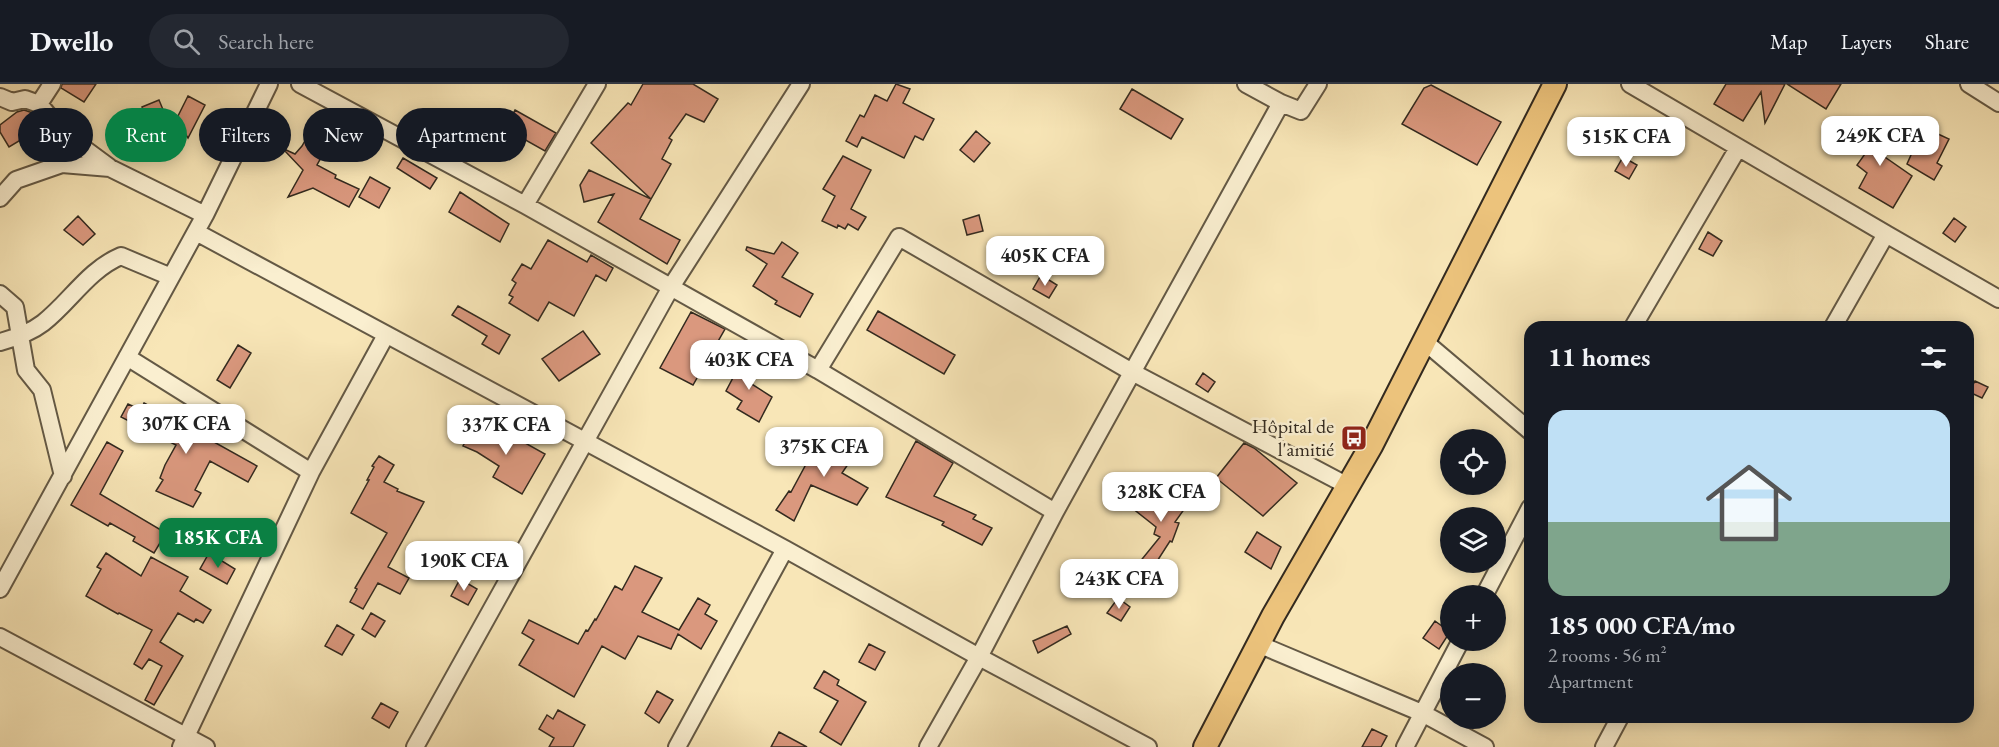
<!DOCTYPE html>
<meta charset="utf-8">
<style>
:root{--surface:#171b24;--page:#242831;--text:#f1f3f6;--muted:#9ea1a6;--line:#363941;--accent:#0b8043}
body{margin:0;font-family:"EB Garamond",serif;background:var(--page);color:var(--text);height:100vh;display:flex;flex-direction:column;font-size:22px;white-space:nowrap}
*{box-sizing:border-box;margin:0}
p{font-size:20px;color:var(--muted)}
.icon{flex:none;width:33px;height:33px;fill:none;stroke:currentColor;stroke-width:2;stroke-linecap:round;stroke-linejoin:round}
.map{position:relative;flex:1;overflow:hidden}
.details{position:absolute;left:1524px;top:237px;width:450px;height:402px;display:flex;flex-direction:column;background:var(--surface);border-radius:18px;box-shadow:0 3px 15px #0003}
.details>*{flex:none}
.hud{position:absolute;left:18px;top:24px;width:570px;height:54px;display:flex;gap:12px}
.fabs{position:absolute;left:1440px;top:345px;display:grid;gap:12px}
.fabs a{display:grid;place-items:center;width:66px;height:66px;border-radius:50%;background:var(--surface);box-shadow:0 3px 15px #0003;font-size:30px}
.price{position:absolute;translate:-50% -51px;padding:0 14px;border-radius:12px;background:#fff;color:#222;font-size:20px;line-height:39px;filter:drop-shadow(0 2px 3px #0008)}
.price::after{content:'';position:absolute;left:50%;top:36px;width:18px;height:14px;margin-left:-9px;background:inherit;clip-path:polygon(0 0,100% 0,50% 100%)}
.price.selected{background:var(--accent);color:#fff}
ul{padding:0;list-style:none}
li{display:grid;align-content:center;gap:12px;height:318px;padding:0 24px}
li span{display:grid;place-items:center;height:186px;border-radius:18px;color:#555}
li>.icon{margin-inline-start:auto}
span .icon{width:108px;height:108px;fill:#fffc;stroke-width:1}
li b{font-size:26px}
h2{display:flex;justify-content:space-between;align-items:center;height:72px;padding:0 24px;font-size:26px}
.chip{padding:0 21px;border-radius:27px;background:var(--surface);box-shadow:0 3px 15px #0003;font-size:21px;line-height:54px}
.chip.selected{background:var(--accent);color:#fff}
header{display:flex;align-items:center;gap:36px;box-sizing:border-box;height:84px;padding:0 30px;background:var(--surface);border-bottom:2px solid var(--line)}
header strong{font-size:28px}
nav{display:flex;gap:33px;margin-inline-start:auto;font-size:21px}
.search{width:420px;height:54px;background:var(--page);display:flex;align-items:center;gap:15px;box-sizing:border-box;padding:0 21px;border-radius:33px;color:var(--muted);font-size:22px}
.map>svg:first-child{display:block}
</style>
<header>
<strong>Dwello</strong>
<div class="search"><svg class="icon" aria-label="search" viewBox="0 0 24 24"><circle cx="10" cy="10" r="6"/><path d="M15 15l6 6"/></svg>Search here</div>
<nav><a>Map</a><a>Layers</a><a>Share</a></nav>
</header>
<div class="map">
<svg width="1999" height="663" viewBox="0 0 1999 663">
<rect width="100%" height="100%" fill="#f8e6b7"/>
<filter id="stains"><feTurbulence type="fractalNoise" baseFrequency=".00333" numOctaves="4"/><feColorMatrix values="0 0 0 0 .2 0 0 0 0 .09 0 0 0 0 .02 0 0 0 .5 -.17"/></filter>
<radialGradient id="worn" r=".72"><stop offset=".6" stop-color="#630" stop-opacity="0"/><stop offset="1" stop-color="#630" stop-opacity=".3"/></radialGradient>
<path fill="#da987e" stroke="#332a1f" stroke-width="1.5" d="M62,0H96L84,18L61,4Z
M643,0H693L718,15L704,38L686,30L669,54L672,56L662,75L671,80L651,115L591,59L628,19L631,21Z
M896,0L910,5L903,19L934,35L923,56L915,52L904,74L862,53L857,63L846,57L860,31L864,33L875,11L887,17Z
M1726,0H1785L1765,39L1761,8L1743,37L1714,20Z
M1787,0H1841L1826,25Z
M1431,1L1501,38L1477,81L1402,40L1424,4Z
M1132,5L1183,35L1171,55L1120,25Z
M188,12L205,21L188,54L176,36Z
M159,16L164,28L146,35L142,23Z
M24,26L33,29L36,32L23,41L29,51L9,63L0,48V41L17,28Z
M515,26L556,49L545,67L506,45Z
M319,32L338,43L317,81L336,91L335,94L359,105L349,123L313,104L288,113L303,86L285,67L286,66L295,70L302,62Z
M1859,37L1891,53L1882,71L1912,92L1893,124L1859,104L1867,89L1857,81L1870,63L1851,51Z
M976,47L990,59L974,78L960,66Z
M1938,50L1949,55L1937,79L1942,82L1934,96L1907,80L1919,53L1932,61Z
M843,72L871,86L851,125L866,133L858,146L848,140L845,145L838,141L837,144L822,137L835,112L823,105Z
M1623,73L1637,81L1629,95L1615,87Z
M403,74L437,94L430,105L397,84Z
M589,86L651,115L640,135L680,156L667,180L598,138L614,110L584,118L580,101Z
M370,93L390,104L379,124L359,113Z
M460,108L509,140L500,158L449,128Z
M979,131L983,147L967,151L963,136Z
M78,132L95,150L83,161L64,146Z
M1954,134L1966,143L1955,158L1943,149Z
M1708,148L1722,157L1713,172L1699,165Z
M548,156L587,178L591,171L613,184L606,197L596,191L574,232L549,218L538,237L509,219L513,213L509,211L516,199L512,196L522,180L531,185Z
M782,158L798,169L782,193L813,210L800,233L775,220L777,217L753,202L767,180L746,166L747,163L774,170Z
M1041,191L1057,201L1049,214L1033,205Z
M458,222L510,251L499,270L482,260L487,252L452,231Z
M878,227L955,271L944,290L867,246Z
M691,228L725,245L693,301L660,284Z
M583,247L600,270L559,297L542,275Z
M238,261L251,269L230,304L217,296Z
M744,273L759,278L750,299L772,313L759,338L737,325L742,317L726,307Z
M1203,289L1215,298L1208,308L1196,300Z
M1975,297L1988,303L1982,314L1969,308Z
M144,319L257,382L248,398L210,377L195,406L201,409L193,423L156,407L163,396L160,394L165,381L176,361L121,333L128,320L141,326Z
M486,337L545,370L522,410L493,393L499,382L477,368L463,362L472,346L478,350Z
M823,350L855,370L842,389L868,404L857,421L811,401L794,437L776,426L789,407L791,408L811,371L812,372Z
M916,357L953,379L934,412L976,431L973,435L992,444L982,461L942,441L944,438L886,413Z
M107,358L123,367L100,410L166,449L154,469L133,457L135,453L110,439L108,442L71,421Z
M1244,359L1254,364L1297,399L1263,432L1216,394Z
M379,372L394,381L384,398L398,405L397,407L424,418L388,483L409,494L400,510L378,499L363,525L350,518L357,505L355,504L387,449L351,429L369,396H367L374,383L372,382Z
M1178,399L1195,410L1175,438L1179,439L1172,458L1170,457L1147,493L1134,485L1160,453L1154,450L1156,443L1127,420L1134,410L1159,424Z
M1257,448L1281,463L1271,485L1245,468Z
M106,469L141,492L151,473L188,493L180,507L211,526L203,539L196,535L194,538L178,529L160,558L183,572L154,621L145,616L162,582L149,575L142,585L134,580L152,546L119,529L118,530L86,512L101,485L97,483Z
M209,469L235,485L227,500L200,485Z
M635,482L662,494L642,528L679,546L698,514L710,521L705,530L717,537L701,565L678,550L671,565L638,552L625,575L602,562L574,613L519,581L534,556L522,549L529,536L578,560L586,546L588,547L595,535L596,536L615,502L622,506Z
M460,495L477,505L468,521L451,512Z
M1118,514L1130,523L1121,537L1107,529Z
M371,529L385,537L375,553L362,545Z
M1435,537L1450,548L1439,565L1423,554Z
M337,541L354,551L342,571L325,562Z
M1067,542L1071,550L1038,569L1033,557Z
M869,560L885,568L875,586L859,578Z
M824,587L839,596L837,601L866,618L841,661L820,648L838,617L814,604Z
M657,607L673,616L659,639L645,629Z
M381,619L398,628L389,644L372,634Z
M558,626L585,641L573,663H549L554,654L539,645L547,631L553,635Z
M1372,645L1387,652L1381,663H1362Z
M779,648L807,663H771Z"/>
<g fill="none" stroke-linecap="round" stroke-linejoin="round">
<defs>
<path id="minor" d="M300,0L525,121L818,286L1055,428
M1246,0L1281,19
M1630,0L1886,150L1833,243
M1969,0L1999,19
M0,13L12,18L25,15L39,20L63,49L109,83
M39,20L52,0
M0,114L16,96L62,80L110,84L205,131
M525,121L597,0
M196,148L785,465L979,573L1148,663
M1886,150L1999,215
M0,210L15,223L26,286L42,306L63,392
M1633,243L1738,64
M0,258C15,254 30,249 43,239C70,218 88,186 121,172L171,193
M1425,258L1530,347
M127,273L311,388
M818,286L899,153L1132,288L1348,402
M0,505L205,131L269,0
M1484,512L1530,424
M0,553L206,663
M1258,560L1422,629L1485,663
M181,663L311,388L386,251
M415,663L671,203L801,0
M677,663L785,465
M928,663L979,573L1055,428L1281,19L1301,27L1318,0
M1405,663L1461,556
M1604,663L1620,633"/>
<path id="major" d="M1205,663L1273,532L1371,362L1555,0"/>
</defs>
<use href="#minor" stroke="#645945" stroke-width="20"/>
<use href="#major" stroke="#332a1f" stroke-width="26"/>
<use href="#minor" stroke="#faefd0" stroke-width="16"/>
<use href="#major" stroke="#ecc37c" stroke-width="22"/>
</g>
<defs>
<symbol id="bus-square" viewBox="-11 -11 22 22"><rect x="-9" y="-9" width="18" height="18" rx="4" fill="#8f2418" stroke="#faefd0"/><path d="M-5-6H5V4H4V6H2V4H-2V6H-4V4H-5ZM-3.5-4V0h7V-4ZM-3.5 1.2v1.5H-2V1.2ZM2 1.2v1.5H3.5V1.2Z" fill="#fff"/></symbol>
</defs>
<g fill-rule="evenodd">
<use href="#bus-square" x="1339" y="339" width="30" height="30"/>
</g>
<g text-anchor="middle" stroke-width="5" stroke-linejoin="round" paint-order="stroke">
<g font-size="20" fill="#332a1f" stroke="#faefd0" text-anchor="end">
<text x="1334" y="349">Hôpital de<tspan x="1334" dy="23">l'amitié</tspan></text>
</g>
</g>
<rect width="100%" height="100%" filter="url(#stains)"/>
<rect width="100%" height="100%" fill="url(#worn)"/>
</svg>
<div class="fabs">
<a><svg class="icon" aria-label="locate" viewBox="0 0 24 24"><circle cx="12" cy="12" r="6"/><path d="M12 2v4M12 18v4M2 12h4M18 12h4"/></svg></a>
<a><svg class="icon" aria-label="layers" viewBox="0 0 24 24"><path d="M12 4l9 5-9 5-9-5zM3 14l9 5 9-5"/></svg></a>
<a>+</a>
<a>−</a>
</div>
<b class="price" style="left:1880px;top:83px">249K CFA</b>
<b class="price" style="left:1626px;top:84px">515K CFA</b>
<b class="price" style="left:1045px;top:203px">405K CFA</b>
<b class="price" style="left:749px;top:307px">403K CFA</b>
<b class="price" style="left:186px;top:371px">307K CFA</b>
<b class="price" style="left:506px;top:372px">337K CFA</b>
<b class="price" style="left:824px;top:394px">375K CFA</b>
<b class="price" style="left:1161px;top:439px">328K CFA</b>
<b class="price selected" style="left:218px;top:485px">185K CFA</b>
<b class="price" style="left:464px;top:508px">190K CFA</b>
<b class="price" style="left:1119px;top:526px">243K CFA</b>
<div class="hud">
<a class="chip">Buy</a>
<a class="chip selected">Rent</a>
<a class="chip">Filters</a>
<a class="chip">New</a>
<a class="chip">Apartment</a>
</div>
<section class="details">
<h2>11 homes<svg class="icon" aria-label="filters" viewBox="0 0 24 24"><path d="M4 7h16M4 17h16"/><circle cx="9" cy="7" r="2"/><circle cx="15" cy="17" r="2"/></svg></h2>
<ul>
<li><span style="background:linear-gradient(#bfe0f5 60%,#7fa58c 0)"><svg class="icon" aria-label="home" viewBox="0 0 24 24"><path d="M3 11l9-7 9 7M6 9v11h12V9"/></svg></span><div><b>185 000 CFA/mo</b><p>2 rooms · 56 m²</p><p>Apartment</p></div></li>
</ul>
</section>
</div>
